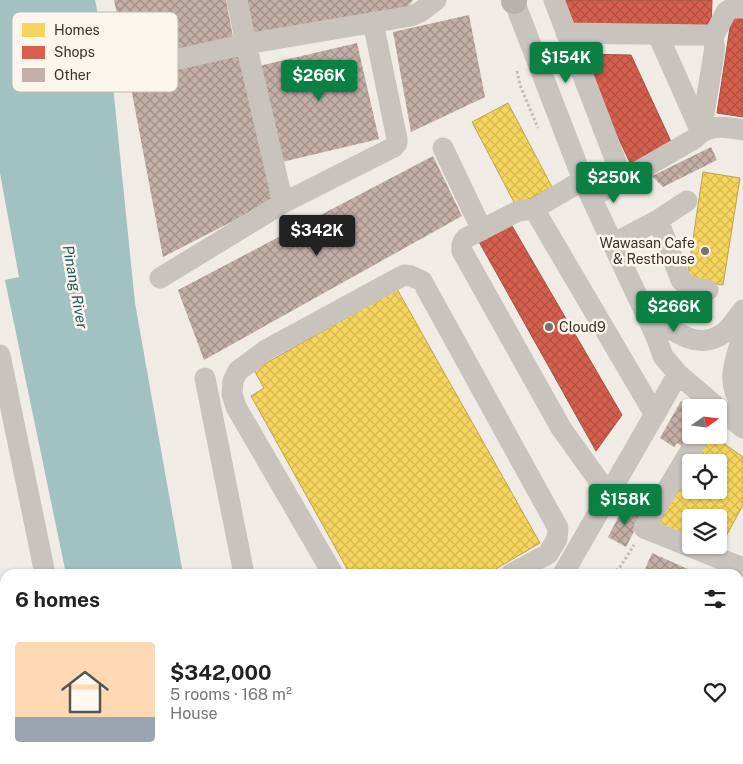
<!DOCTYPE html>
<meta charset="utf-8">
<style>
:root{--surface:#fff;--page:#f2f2f2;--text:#222;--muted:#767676;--accent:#0b8043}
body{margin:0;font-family:"Public Sans",sans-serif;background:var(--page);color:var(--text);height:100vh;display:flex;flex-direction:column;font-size:19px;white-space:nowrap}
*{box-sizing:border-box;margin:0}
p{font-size:16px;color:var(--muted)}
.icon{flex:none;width:28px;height:28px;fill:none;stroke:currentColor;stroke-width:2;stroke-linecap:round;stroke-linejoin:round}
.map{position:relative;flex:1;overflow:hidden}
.sheet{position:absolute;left:0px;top:569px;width:744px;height:196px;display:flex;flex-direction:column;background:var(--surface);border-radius:15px 15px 0 0;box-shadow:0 1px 4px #0004}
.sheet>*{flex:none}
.needle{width:32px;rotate:76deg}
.controls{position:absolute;left:682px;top:399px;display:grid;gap:10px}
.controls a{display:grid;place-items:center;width:45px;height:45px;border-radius:5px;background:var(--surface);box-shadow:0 1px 4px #0004;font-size:25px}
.price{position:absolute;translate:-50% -42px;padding:0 11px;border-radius:5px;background:var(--accent);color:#fff;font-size:16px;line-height:32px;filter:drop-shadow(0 1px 2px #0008)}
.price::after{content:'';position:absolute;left:50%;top:30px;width:15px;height:11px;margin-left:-8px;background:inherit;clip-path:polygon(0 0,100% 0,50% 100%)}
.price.current{background:#222;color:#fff}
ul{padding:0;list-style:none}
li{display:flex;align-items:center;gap:15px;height:125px;padding:0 15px}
li span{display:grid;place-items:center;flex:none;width:140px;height:100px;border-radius:5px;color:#555}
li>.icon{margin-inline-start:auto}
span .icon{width:60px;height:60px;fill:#fffc;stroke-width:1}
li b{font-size:21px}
h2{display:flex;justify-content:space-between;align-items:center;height:60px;padding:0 15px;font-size:21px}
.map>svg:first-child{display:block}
</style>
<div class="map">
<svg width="743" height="764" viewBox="0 0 743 764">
<defs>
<pattern id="homes-cross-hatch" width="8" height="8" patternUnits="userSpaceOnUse" patternTransform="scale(1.25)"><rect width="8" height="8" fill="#f6d55c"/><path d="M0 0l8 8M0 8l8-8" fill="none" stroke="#d4b750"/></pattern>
<pattern id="shops-cross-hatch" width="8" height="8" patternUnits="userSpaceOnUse" patternTransform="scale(1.25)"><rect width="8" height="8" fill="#d6604d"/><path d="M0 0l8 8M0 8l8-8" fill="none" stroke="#af5040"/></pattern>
<pattern id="building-cross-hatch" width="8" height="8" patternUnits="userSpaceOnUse" patternTransform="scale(1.25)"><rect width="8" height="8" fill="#c3afa7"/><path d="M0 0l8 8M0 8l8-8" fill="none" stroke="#a08f88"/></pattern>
</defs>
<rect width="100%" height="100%" fill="#f0ebe5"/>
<path fill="#a1c2c1" d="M0,0H95L113,86L135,303L183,574H66L5,280L19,277L0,173Z
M78,760H215V764H79Z"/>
<path fill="url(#homes-cross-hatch)" stroke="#bea44d" d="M508,103L552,187L516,206L472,122Z
M703,172L740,178L723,285L687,279Z
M397,289L540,543L487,574H350L251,396L264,388L254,370Z
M712,435L743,457V505L718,551L702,545H719V518H691V541L655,528L691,469V490H719V462H695Z"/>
<path fill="url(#shops-cross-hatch)" stroke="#a85243" d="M564,0H712L711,28L575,24Z
M732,14L743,16V117L717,113Z
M579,54L631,55L674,148L632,167Z
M508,219L622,415L596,451L478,240Z"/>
<path fill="url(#building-cross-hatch)" d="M114,0H226L233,37L127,61Z
M242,0H413L406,9L249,37Z
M469,15L485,97L411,132L393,32Z
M357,43L379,139L282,162L259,66Z
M240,55L272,201L163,257L129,77Z
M711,147L717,160L663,187L652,176Z
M433,156L462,216L204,360L178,290Z
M681,401L691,412V430L682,446L677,443L674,447L660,438Z
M624,506L642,516L626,547L608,537Z
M652,553L699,574H643Z
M739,602L743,606V655L741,660L739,659Z
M739,756L743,758V764H511L514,760H739Z
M344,760H387L379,764H346Z"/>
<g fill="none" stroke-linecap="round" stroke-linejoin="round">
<path stroke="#c2bbb6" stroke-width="3" stroke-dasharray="2.5 2.5" stroke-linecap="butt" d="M517,71L520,85L538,128
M612,574L620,567L634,545"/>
<path stroke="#c9c3be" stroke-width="21" d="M237,0L246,44L283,203
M554,0L623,180
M514,1L583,180L655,334L663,356L678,374L718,408
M566,33L708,35C715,41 715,45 714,53L701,132
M658,35L701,132
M712,39L726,12C732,7 736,8 743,8
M134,69L246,44L411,16L420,12L436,0
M443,148L482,230
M583,180L534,209L655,415
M591,197L623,180L694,139C708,124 724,126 743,130
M534,209L518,211L466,238C462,242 461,245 462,251L561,428L609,495
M658,220L681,280L689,287L708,290
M613,244L658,220L687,201
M160,278L283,203L394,147L397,143V139L373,22
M645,309C668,326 696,355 725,332C732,326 737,317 743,310
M743,334C736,360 724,382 743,406
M0,355L45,574
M205,378L244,574
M719,408L743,428
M700,435L644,528L743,568
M333,574L236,407L232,394L233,381L238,371L266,350L404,275L411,276L422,281L558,528L557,539L548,554L511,574
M563,574L678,374
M0,720H5
M54,760V764
M280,760L281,764
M454,764L456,760"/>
<path stroke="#b8b1ad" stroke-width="26" d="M514,0V1"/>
</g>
<g fill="#7a716c" stroke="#fbf5ee" stroke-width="2">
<circle cx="705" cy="251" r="5"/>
<circle cx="549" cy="327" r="5"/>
</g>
<g text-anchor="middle" stroke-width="5" stroke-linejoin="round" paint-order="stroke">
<g font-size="14" fill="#3b302b" stroke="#fbf5ee" text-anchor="end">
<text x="695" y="248">Wawasan Cafe<tspan x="695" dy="16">&amp; Resthouse</tspan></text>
<text x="559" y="332" text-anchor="start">Cloud9</text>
</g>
<g font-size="15" font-style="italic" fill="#1f5a5e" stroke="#fbf5ee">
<text transform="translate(75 287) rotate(80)" y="5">Pinang River</text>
</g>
</g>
<rect x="12" y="12" width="166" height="80" rx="8" fill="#fbf5ee" stroke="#c1bab4" stroke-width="1"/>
<rect x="22" y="23" width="23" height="14" fill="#f6d55c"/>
<rect x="22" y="46" width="23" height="13" fill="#d6604d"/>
<rect x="22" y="68" width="23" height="14" fill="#c3afa7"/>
<g font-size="14" fill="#3b302b">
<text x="54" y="35">Homes</text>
<text x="54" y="57">Shops</text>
<text x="54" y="80">Other</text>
</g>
</svg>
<div class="controls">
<a><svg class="needle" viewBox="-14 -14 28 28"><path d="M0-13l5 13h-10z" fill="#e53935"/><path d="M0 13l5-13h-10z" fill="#767676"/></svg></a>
<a><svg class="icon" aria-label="locate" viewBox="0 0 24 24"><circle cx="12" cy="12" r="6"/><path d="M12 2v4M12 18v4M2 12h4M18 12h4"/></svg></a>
<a><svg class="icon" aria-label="layers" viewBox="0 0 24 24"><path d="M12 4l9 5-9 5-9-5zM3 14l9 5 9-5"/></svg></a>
</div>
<b class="price" style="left:566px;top:84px">$154K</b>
<b class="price" style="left:319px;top:102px">$266K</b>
<b class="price" style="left:614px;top:204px">$250K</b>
<b class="price current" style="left:317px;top:257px">$342K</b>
<b class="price" style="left:674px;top:333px">$266K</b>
<b class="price" style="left:625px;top:526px">$158K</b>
<section class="sheet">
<h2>6 homes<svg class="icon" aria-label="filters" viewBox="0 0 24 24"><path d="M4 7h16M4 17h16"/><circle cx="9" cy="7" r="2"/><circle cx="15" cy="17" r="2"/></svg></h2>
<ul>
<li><span style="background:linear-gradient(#ffd9b3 75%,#9aa5b1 0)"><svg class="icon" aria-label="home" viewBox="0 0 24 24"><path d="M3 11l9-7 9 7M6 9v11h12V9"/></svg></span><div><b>$342,000</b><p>5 rooms · 168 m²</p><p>House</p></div><svg class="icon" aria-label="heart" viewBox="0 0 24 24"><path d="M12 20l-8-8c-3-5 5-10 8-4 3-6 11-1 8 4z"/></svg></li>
</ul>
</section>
</div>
